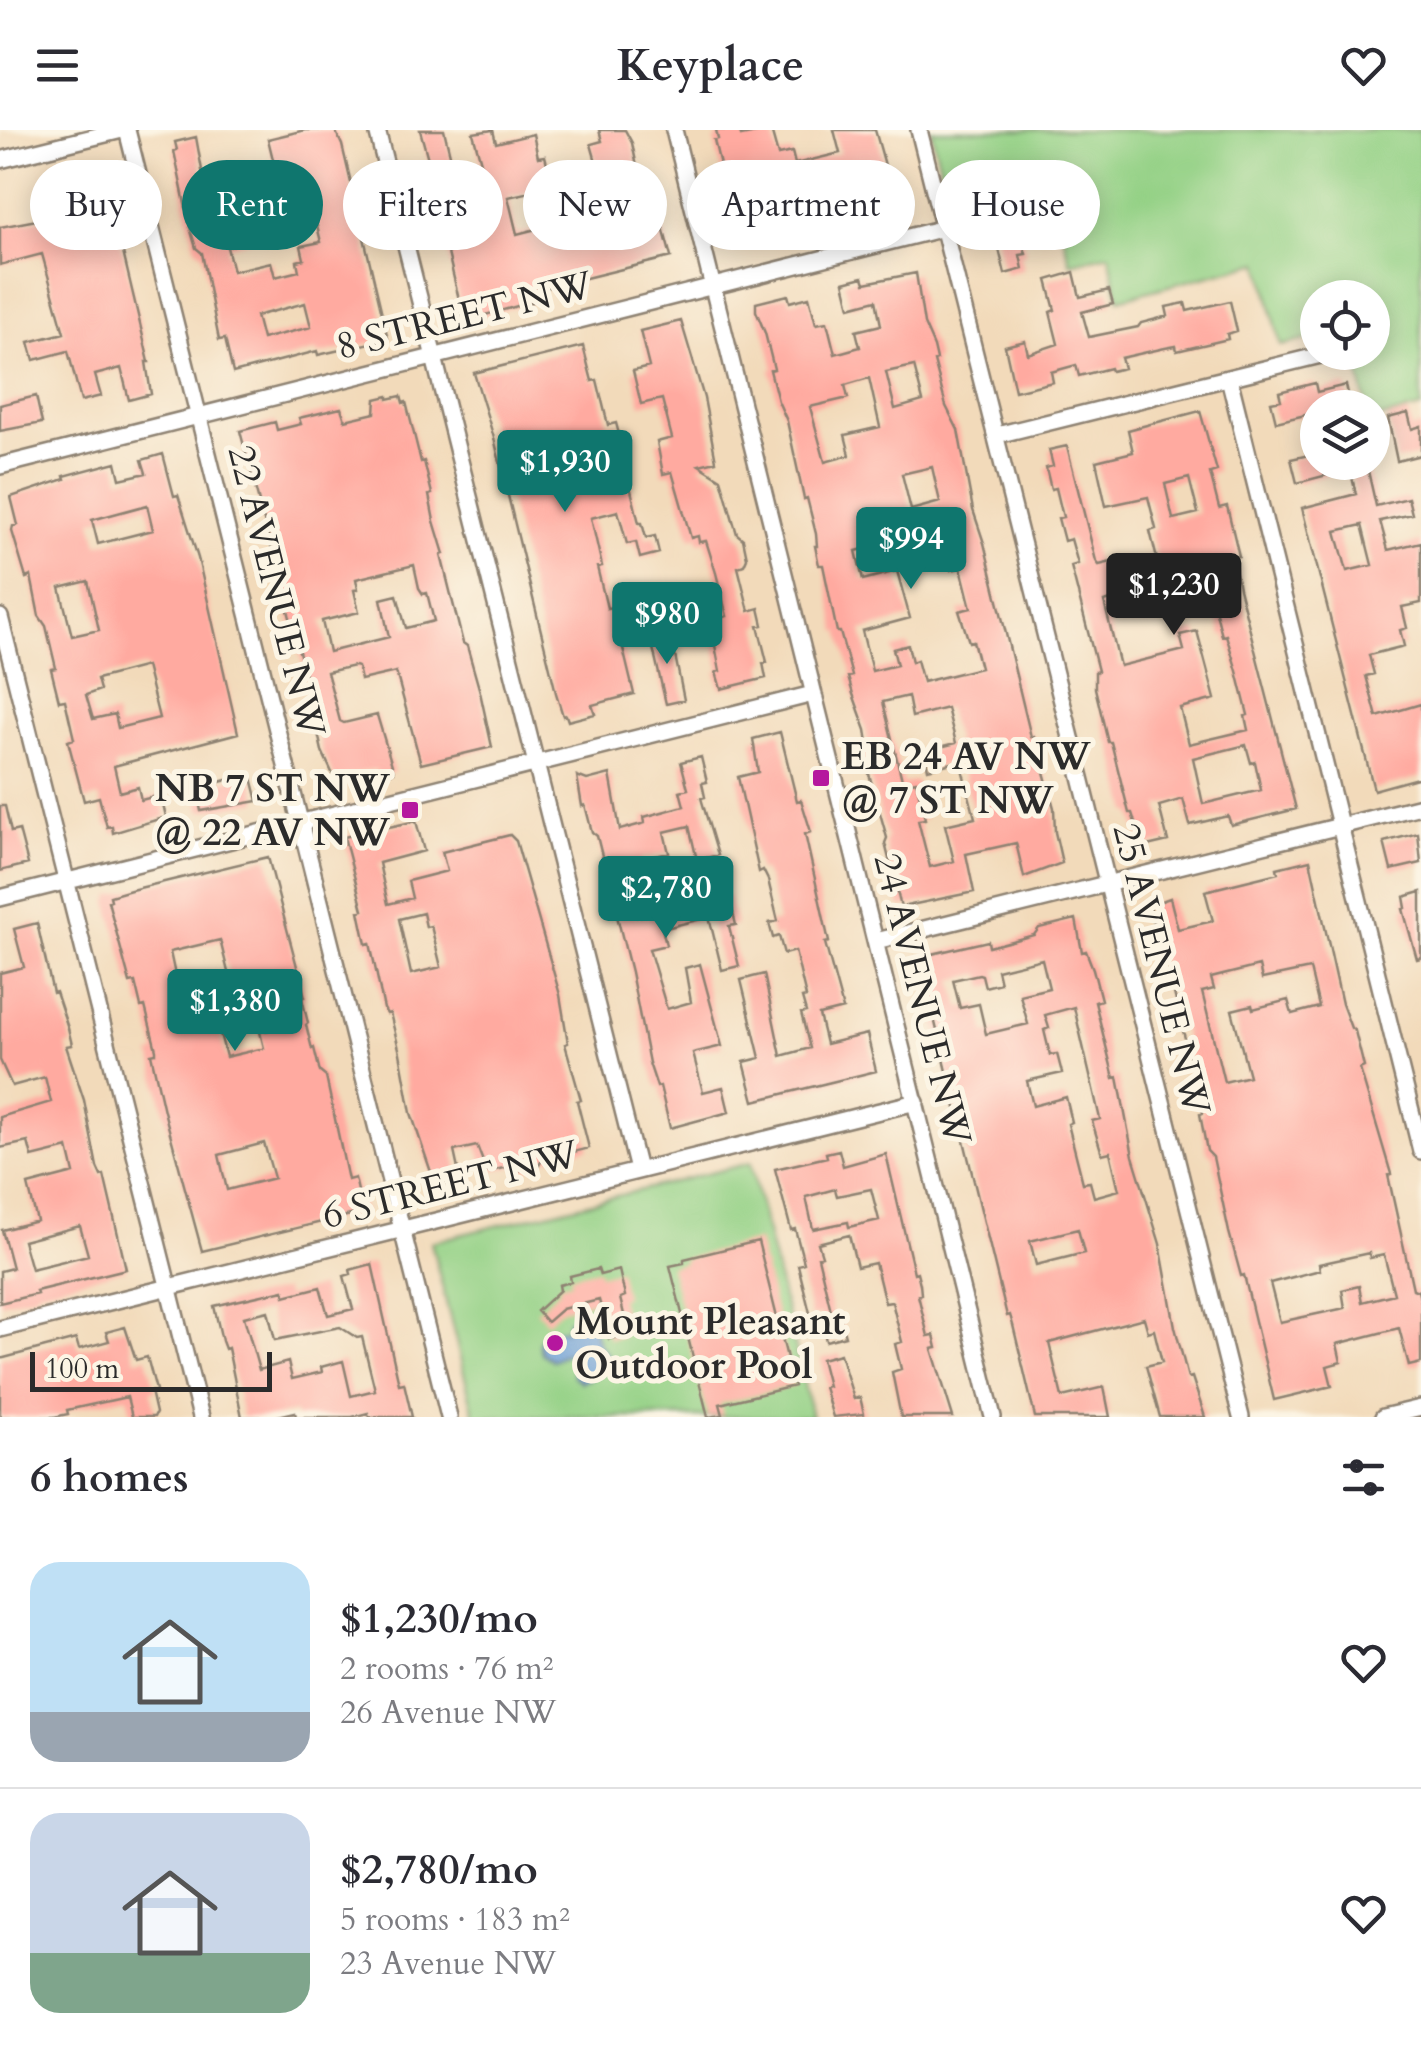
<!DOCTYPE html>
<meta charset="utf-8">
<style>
:root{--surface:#fff;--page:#f2f2f3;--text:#2b2b33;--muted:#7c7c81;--line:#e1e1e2;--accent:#0f766e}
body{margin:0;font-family:Cardo,serif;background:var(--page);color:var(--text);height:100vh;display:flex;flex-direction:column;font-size:38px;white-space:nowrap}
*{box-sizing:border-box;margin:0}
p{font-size:32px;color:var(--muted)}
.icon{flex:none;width:55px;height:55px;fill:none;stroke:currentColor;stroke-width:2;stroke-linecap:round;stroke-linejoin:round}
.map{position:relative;height:1287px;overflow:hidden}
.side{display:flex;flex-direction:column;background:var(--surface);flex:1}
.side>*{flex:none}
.hud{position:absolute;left:30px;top:30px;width:1362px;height:90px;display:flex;gap:20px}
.tools{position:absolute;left:1300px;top:150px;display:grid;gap:20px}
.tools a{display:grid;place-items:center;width:90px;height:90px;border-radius:50%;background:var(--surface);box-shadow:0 5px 25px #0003;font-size:50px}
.scale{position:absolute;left:30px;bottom:25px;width:242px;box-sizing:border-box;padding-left:10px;border:5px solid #2b2b2b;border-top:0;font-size:28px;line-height:35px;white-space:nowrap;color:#2b2b2b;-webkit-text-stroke:8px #fcf5e5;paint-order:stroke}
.price{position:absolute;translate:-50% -85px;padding:0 22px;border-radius:10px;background:var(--accent);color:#fff;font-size:32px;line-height:65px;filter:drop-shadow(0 2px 5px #0008)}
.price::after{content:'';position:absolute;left:50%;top:60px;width:30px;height:22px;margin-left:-15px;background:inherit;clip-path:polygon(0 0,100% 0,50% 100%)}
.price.on{background:#222;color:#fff}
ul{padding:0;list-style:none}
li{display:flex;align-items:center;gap:30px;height:250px;padding:0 30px}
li+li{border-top:2px solid var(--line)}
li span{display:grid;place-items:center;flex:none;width:280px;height:200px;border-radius:30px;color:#555}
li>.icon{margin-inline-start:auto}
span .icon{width:120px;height:120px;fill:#fffc;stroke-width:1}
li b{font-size:42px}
h2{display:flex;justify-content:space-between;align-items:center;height:120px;padding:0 30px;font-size:42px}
.pill{padding:0 35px;border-radius:45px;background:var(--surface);box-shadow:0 5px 25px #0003;font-size:35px;line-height:90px}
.pill.on{background:var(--accent);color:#fff}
header{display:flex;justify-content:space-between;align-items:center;height:130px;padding:0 30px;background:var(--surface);font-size:45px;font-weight:700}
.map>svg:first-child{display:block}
</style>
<header><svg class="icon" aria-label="menu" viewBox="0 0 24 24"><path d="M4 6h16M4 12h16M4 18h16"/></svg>Keyplace<svg class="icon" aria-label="heart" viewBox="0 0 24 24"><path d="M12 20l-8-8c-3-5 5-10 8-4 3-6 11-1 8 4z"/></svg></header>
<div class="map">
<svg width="1421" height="1287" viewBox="0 0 1421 1287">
<rect width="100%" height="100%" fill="#fcf5e5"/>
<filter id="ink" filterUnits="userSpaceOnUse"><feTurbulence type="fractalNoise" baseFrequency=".01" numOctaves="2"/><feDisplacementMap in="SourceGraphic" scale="20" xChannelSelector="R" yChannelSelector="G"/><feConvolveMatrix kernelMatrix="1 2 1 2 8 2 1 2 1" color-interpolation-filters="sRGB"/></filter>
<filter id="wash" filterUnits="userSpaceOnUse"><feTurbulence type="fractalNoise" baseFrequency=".0048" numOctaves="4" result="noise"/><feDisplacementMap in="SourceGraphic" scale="40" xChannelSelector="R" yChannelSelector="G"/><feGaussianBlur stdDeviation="2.25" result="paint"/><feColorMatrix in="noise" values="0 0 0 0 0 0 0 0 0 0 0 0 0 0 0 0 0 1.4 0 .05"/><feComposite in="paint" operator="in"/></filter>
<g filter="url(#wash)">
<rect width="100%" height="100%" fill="#f2daba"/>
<path fill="#94d186" stroke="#607e58" stroke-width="2.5" d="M931,0H1421V278L1373,290L1372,278L1367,277L1354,223L1372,222V168H1318L1317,207L1281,216L1260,132L1119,169L1109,124L1070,133L1048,44L948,70Z
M750,1033L812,1287H475L431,1112Z"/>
<path fill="#6b9ed6" stroke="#4b6480" stroke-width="2.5" d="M577,1184L590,1187L598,1213L614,1232L609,1240L581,1252L573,1246L572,1221L552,1230L541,1223L539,1212L549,1199L566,1200L568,1191Z"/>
<g id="blocks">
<path fill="#ffaaa0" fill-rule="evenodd" d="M305,0H335L342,15L388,209L318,225L317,221L233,243L225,209L219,210L202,123L196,118L190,98L174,21L177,20L175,12L196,7L207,68L236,61L233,47L250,43L253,56L278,50L268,9ZM313,80L321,112L301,116L304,129L297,131L299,141L275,147L271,132L233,141L227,117L269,105L266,92ZM305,173L311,197L262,209L256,186Z
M420,0H444L457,53L462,52L469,79L492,73L473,3L493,0L496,13L533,4L538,27L545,26L566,108L614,96L591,14L602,11L599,0H625L632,13L648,89L660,86L671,127L533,161L535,171L464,191L447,119L436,92L439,86L433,65L437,64L436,58ZM535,61L544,97L517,104L508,67Z
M716,0H739L741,6L771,0L778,25L792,22L795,34L840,23L834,0H875L898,81L876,87L872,68L856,71L848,38L799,50L806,79L842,73L847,92L796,106L792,89L767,95L769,111L745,116L726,60L714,10L718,9Z
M96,39L109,88L112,87L122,118L149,232H146L151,264L129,270L121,238L95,245L101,266L81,271L68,221L34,230L29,212L64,203L42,124L0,135V97L47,88L42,52Z
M1022,52L1030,87L1028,92L1018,95L1026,124L1020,125L1023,139L1005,144L985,61Z
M1074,142L1080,167L1109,160L1113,174L1082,182L1089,207L1138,197L1141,193L1168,186L1166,177L1185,173L1187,181L1230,171L1237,201L1227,204L1228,209L1207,214L1177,221L1176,216L1165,218L1121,228L1124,238L1111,241L1110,238L1079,246L1076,235L1051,242L1053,252L1015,261L1005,216L1025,211L1028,224L1058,214L1050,182L1055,180L1047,150Z
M916,143L924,194L934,217L937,230L934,231L946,276L958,300L973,380L984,413L1031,607L1034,606L1054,678L1055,702L1062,733L1024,747L1016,713L966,724L974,762L901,777L885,713L887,708L862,619L869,618L866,600L853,564L848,547L852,546L840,502H837L823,435H819L815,416H817L816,404L807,368L804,369L787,291L778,271L770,240L774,239L765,203L756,181V173L788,165L790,172L809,167L816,194L827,192L835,224L860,217L856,201L881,195L876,170L850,177L844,152L863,147L865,153ZM914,236L923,271L895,279L886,242ZM869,248L880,297L845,305L850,325L825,332L810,277L848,268L845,255ZM932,337L940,372L911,380L902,344ZM907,408L915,438L949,430L951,440L961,438L971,478L959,481L969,512L973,511L980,538L923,552L917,530L912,532L908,515L893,519L897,535L872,541L862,501L910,488L897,441L863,450L856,421ZM908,566L912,587L947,578L956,613L924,621L928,639L960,631L975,688L945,695L954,731L930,737L918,690L925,689L916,651L903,654L883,572Z
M681,191L704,268L716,331L699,335L721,349L737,404L743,409L747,428L744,435L738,437L749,481L759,478L763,495L758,496L767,532L763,533L766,548L721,559L716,542L720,541L713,505L718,504L714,489L727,486L716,443L706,411L699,412L698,406L691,408L672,342L663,344L657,312L672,308L662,269L641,274L633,241L649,237L640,201Z
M583,216L592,251L597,250L608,295L616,293L620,308L612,310L624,357L630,356L639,393H642L646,408L655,406L659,423L640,428L636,412L627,414L618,381L591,388L602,436L597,437L607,478L613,477L634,564L592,575L595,584L568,591L566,585L563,586L556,563L494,308L474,243Z
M1315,253L1317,262L1346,255L1350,274L1318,278V282L1276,292L1271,272L1281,270L1279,262Z
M36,266L42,293L0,301V275Z
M388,266V269L401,266L403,273L406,272L421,332L424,331L432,364L429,365L434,391L444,424L441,425L463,513L467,516L480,562L492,617L421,634L396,542L361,550L358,537L354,536L327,542L340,591L344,593L377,585L394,642L376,646L375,639L335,649L322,621L304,540L240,301L275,292L277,300L301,294L299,288L341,278L345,290L375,283L376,269ZM414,435L419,458L423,464L427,463L434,491L406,498L397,465L381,469L389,507L329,522L322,491L359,482L354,460L358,459L356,449Z
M1200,281L1217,341L1210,343L1219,378L1227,376L1239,426L1233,427L1239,458L1296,679L1231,695L1228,686L1190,695L1183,669L1159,676L1168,711L1143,717L1132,683H1129L1111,612H1108L1095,558V542L1098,541L1071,436L1078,434L1071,409L1064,411L1058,388L1063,387L1056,358L1051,359L1046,338L1053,336L1049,320L1067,316L1096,431L1099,435L1124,429L1134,464L1104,472L1120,536L1184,520L1180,505L1197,501L1215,569L1180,578L1189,614L1248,600L1245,586L1248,585L1237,541L1226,505L1222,506L1213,471L1170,481L1150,401L1156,399L1148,367L1106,376L1096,331L1133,322L1128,300ZM1189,348L1198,383L1173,389L1165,354ZM1246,615L1251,633L1255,632L1261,660L1203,674L1193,628Z
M1408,283L1412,299L1421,296V325L1397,331L1388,288Z
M1318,323V332H1366L1376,376L1408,368L1412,384L1380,391L1388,420L1421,412V473L1402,477L1407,498L1400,500L1404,516L1369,525L1374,544L1366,546L1377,587L1421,574V647L1374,660L1302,378L1356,364L1350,339L1297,353L1291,329ZM1362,395L1372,435L1347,441L1336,401Z
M163,324L174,366L178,365L198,428L238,603L114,636L120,662L138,657L141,670L161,665L166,687L113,703L112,696L107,697L99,667L84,671L68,611L74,609L65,570L59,571L51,539L56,538L46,496L39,486L31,446L26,448L12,401L13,396L18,395L11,367L65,349L64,346L116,332L120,349L146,343L142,330ZM147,375L153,400L98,414L92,390ZM88,451L99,500L72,506L60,458ZM146,536L159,588L118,598L115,584L93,589L86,565L100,560L97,549Z
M670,500L684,570L666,574L650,505Z
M780,602L797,671L801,670L811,702L805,704L829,812L825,813L843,879L819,885L826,914L867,904L876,941L754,971L744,932L760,928L741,850L764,844L781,926L810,918L801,883L806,882L802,868L806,867L795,821L784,824L779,806L773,808L769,793L778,791L768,750L763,740L759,742L738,647L758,642L753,609Z
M701,627L707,652L702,653L705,667L701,668L718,725L697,730L689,696L664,702L669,723L641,729L642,740L627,744L637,787L665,780L661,765L679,761L682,776H688L729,766L736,795L729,796L739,836L722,840L709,787L662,799L666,815L649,819L667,879L691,872L685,838L700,834L722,916L693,923L703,962L723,957L729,982L670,998L660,956L657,957L649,933L631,842L597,706L592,702L585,675L582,676L577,646L587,650L610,644L620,700L645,693L644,687L684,676L680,661L688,659L681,632Z
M251,644L258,671L201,681L196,658Z
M0,676H5L11,702L19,700L28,734L0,741Z
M416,691L424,721L379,733L388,774L412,768L408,751L447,741L442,722L510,705L516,711L560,865L568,913L565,914L581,970L577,971L589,1018L542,1030L538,1037L521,1040L520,1034L487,1042L477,1016L454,1021L459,1044L455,1045L456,1052L436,1057L411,983L400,923L390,883L387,884L384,879L370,813L366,814L359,781L363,780L344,707ZM423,783L426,797L431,796L441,837L411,844L399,789Z
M1418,703L1421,733L1391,740L1384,712Z
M268,727L305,867L302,868L308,893L306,895L312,919L314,918L320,942L326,947L348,1050L355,1048L363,1082L202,1121L164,981L151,924L156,923V920L145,876L141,877L135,852L130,853L108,771L111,770L110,766L131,760ZM220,810L229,846L178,859L170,822ZM263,876L269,900L260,902L264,918L226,927L216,888ZM264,1013L274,1048L227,1060L219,1025Z
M1310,730L1342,874L1351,898L1355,901L1364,937L1360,939L1391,1044L1388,1045L1413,1159L1418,1161L1421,1172V1233L1409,1236L1399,1198L1337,1214L1341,1232L1327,1236L1332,1256L1274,1270L1244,1145L1241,1146L1229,1102L1213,1027L1207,1021L1200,984L1203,983L1173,859L1158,821L1150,775L1170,768L1178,799L1213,791L1205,761L1278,743L1277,738ZM1259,836L1262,849L1310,839L1319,877L1292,884L1288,870L1253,879L1252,875L1232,880L1249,946L1224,952L1202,862L1214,859L1211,848ZM1369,1123L1370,1128L1384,1125L1394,1164L1362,1172L1359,1156L1342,1160L1345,1178L1280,1192L1270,1153L1320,1140L1319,1134Z
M1421,762V828L1417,829L1403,779L1406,778L1404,767Z
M1076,789L1082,822L1086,821L1093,839L1101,870L1095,872L1114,948L1118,947L1133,1026L1160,1114L1175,1197L1188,1248L1192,1247L1205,1287H1160L1146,1236L1162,1232L1154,1200L1148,1202L1144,1188L1049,1213L1062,1267L1104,1257L1110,1287H1035L1013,1195L1010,1185L1007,1186L919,827L988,811L989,817L1034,805L1039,798ZM1042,829L1049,858L1020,865L1028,894L986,904L979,874L960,878L953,850L979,844L982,845L985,857L1000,853L997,840ZM1074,877L1100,989L1092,991L1102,1024L1110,1022L1119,1060L1094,1067L1090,1052L1083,1053L1068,994L1072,992L1066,967L1033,976L1027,951L1062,943L1057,924L1050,925L1044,900L1049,898L1045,885ZM1078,1099L1084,1123L1036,1135L1030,1111Z
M37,793L53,863L56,862L68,898L72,915L66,916L84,970L97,1037L101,1046L104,1045L126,1139L36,1161L37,1164L0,1173V1141L12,1138L2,1100L37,1091L28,1055L74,1043L68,1018L32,1027L28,1012L0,1018V987L51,972L45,947L12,956L0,930V843L24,837L14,799ZM80,1096L88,1125L31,1139L23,1111Z
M839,1020L843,1036L886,1024L914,1143L917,1142L920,1154L921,1164L918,1165L928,1206L934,1205L937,1218L932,1219L953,1287H901L892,1242L901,1239L895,1214L902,1212L892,1172L885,1173L875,1133L857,1137L849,1105L818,1113L822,1126L818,1127L833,1189L840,1187L845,1206L826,1211L820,1184L811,1187L798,1135L804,1133L795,1099L791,1100L775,1039L827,1027L826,1023ZM835,1059L837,1066L871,1059L879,1090L849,1097L848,1092L813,1099L806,1067Z
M758,1111L794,1256L720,1274L723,1285L708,1287L670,1136L684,1133V1129Z
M372,1134L399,1254L404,1253L412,1287H369L368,1283L352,1287H296L295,1282L274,1287H242L228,1218L225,1219L222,1211L214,1176L284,1160L285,1166L320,1157L328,1185L353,1179L344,1146L351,1144L350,1140ZM268,1181L275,1210L340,1197L357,1208L362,1207L375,1260L351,1266L343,1231L321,1237L322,1242L292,1249L288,1232L259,1240L244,1187Z
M598,1139L600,1145L619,1140L625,1166L620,1168L627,1197L621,1198L622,1206L609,1209L599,1170L562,1179L547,1192L537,1181L560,1160L559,1155L571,1152L570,1146Z
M125,1197L136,1230L147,1227L156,1260L151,1261L156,1283L154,1287H132L127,1267L67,1280L68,1284L54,1287H0V1229L76,1209L79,1219L109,1211L106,1202Z
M840,1224L854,1269L860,1267L864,1284L833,1287L824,1257L828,1256L821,1229Z"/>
</g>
</g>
<g filter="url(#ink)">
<use href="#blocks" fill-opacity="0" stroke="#8e8272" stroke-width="2.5"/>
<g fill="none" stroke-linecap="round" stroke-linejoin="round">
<defs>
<path id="minor" d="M127,0L449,1287
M377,0L638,1040
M674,0L993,1287
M919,0L1241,1287
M0,30L122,0
M1229,248L1421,1021
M997,305L1333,222
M0,336L944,98
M0,487L201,1287
M0,768L813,564
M876,811L1421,676
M0,1199L916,972
M1383,1287L1421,1278"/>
</defs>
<use href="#minor" stroke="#8e8272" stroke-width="20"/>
<use href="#minor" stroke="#fff" stroke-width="15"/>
</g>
</g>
<g fill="#b5179e" stroke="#fcf5e5" stroke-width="4">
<rect x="811" y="638" width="20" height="20" rx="5"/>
<rect x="400" y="670" width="20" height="20" rx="5"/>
<circle cx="555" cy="1213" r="10"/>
</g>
<g text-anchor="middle" stroke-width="10" stroke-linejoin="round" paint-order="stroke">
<g font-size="38" fill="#2b2b2b" stroke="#fcf5e5">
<text transform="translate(464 185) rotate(-14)" y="13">8 STREET NW</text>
<text transform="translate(277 461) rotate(76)" y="13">22 AVENUE NW</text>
<text transform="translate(1162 839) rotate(76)" y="13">25 AVENUE NW</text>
<text transform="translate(923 869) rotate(76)" y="13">24 AVENUE NW</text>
<text transform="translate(450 1054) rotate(-14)" y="13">6 STREET NW</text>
</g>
<g font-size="38" font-weight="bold" fill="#2b2b2b" stroke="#fcf5e5" text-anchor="start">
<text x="841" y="639">EB 24 AV NW<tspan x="841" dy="44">@ 7 ST NW</tspan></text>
<text x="390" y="671" text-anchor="end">NB 7 ST NW<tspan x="390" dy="44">@ 22 AV NW</tspan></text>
<text x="575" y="1204">Mount Pleasant<tspan x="575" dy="44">Outdoor Pool</tspan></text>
</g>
</g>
</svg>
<div class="tools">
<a><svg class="icon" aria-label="locate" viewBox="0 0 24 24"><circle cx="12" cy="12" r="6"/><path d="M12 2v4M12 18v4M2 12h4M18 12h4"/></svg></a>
<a><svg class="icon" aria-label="layers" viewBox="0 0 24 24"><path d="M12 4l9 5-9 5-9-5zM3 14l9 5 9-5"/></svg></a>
</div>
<div class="scale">100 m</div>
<b class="price" style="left:565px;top:385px">$1,930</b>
<b class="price" style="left:911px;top:462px">$994</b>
<b class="price on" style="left:1174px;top:508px">$1,230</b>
<b class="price" style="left:667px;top:537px">$980</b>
<b class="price" style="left:666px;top:811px">$2,780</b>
<b class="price" style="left:235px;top:924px">$1,380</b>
<div class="hud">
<a class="pill">Buy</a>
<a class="pill on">Rent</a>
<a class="pill">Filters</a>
<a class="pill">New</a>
<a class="pill">Apartment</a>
<a class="pill">House</a>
</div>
</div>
<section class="side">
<h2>6 homes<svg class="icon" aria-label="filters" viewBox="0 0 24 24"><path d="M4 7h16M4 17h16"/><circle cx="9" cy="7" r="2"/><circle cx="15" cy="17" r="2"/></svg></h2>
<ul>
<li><span style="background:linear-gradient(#bfe0f5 75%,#9aa5b1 0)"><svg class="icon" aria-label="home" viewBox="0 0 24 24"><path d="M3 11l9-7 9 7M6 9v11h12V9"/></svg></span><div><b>$1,230/mo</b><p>2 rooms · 76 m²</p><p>26 Avenue NW</p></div><svg class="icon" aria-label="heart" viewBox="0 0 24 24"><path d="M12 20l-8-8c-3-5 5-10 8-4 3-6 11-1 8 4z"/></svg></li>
<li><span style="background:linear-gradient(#c9d6e8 70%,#7fa58c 0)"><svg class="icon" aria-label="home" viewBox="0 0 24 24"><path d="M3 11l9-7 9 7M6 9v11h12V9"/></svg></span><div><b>$2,780/mo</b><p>5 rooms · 183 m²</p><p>23 Avenue NW</p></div><svg class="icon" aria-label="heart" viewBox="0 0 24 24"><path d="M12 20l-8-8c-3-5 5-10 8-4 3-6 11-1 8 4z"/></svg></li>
</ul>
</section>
